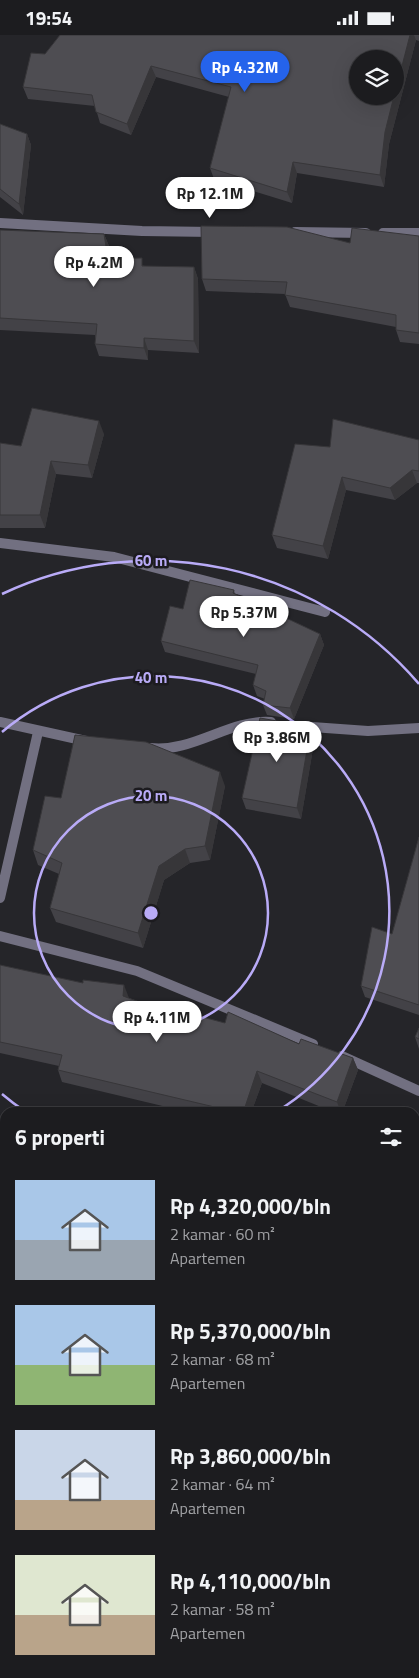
<!DOCTYPE html>
<html lang="id">
<meta charset="utf-8">
<style>
:root{--surface:#1c1c1f;--page:#29292c;--text:#f1f3f6;--muted:#a0a1a4;--line:#3a3a3d;--accent:#2563eb}
body{margin:0;font-family:"Titillium Web",sans-serif;background:var(--page);color:var(--text);height:100vh;display:flex;flex-direction:column;font-size:19px;white-space:nowrap}
*{box-sizing:border-box;margin:0}
p{font-size:16px;color:var(--muted)}
.icon{flex:none;width:28px;height:28px;fill:none;stroke:currentColor;stroke-width:2;stroke-linecap:round;stroke-linejoin:round}
.map{position:relative;flex:1;overflow:hidden}
.details{position:absolute;left:0px;top:1072px;width:420px;height:571px;display:flex;flex-direction:column;background:var(--surface);border-radius:15px 15px 0 0;box-shadow:0 5px 20px #0002,0 0 0 1px var(--line)}
.details>*{flex:none}
.buttons{position:absolute;left:349px;top:15px;display:grid;gap:10px}
.buttons a{display:grid;place-items:center;width:55px;height:55px;border-radius:50%;background:var(--surface);box-shadow:0 5px 20px #0002,0 0 0 1px var(--line);font-size:25px}
.price{position:absolute;translate:-50% -42px;padding:0 11px;border-radius:18px;background:#fff;color:#222;font-size:16px;line-height:32px;filter:drop-shadow(0 1px 2px #0008)}
.price::after{content:'';position:absolute;left:50%;top:30px;width:15px;height:11px;margin-left:-8px;background:inherit;clip-path:polygon(0 0,100% 0,50% 100%)}
.price.current{background:var(--accent);color:#fff}
ul{padding:0;list-style:none}
li{display:flex;align-items:center;gap:15px;height:125px;padding:0 15px}
li span{display:grid;place-items:center;flex:none;width:140px;height:100px;border-radius:0px;color:#555}
li>.icon{margin-inline-start:auto}
span .icon{width:60px;height:60px;fill:#fffc;stroke-width:1}
li b{font-size:21px}
h2{display:flex;justify-content:space-between;align-items:center;height:60px;padding:0 15px;font-size:21px}
.status{display:flex;justify-content:space-between;align-items:center;height:35px;padding:0 25px;background:var(--surface);direction:ltr}
.status svg{height:14px;fill:currentColor}
.map>svg:first-child{display:block}
</style>
<div class="status"><b>19:54</b><svg viewBox="0 0 49 12"><path d="M0 12V9h3v3zM5 12V6h3v6zM10 12V3h3v9zM15 12V0h3v12zM26 1h20v11H26zM47 4h2v5h-2z"/></svg></div>
<div class="map">
<svg width="419" height="1643" viewBox="0 0 419 1643">
<rect width="100%" height="100%" fill="#252529"/>
<g fill="none" stroke-linecap="round" stroke-linejoin="round">
<path stroke="#727081" stroke-width="10" d="M0,188L142,196L213,197
M295,197L366,198
M383,198H419
M0,508L114,522L325,577
M0,687L86,706
M298,691L368,696L419,693
M150,713C193,718 229,684 271,687
M0,863L38,697
M0,901L137,936L313,1009
M342,1021L419,1056
M0,1531L5,1504
M415,1615L419,1607
M0,1620H5
M187,1643V1639"/>
</g>
<path fill="#434247" d="M60,0H419V6L416,5L389,109L384,152L297,138L292,168L214,144L210,133L229,62L156,42L131,100L100,88L95,71L28,64L23,52L45,19Z
M0,89L27,99L31,110L23,180L0,162Z
M0,195L104,199L109,211L110,224L145,231L194,232L198,244L199,318L148,315V325L99,321L95,309V300L0,295Z
M419,201V309L400,307L396,295V292L290,272L285,259L206,256L202,244L350,208Z
M104,399L92,443L56,439L45,493H0V408L21,411Z
M419,405V448H417L395,465L346,455L328,524L277,513L272,500L330,412Z
M234,555L235,559L320,599L324,610L294,684L267,680L263,670L265,664L257,661L253,650L256,639L165,617L161,606L183,574Z
M315,702L301,784L246,774L242,763Z
M225,751L210,825L190,828L164,845L143,913L56,887L50,873L59,839L38,830L33,815L61,763Z
M419,802V980L365,962L361,951L392,899Z
M0,930L129,963L178,981L299,1009L353,1023L358,1035L342,1078H336L262,1048L251,1078H192L62,1047L58,1035L59,1031L0,1018Z
M419,993V1014L415,1002Z
M0,1123L5,1125V1178L0,1177Z
M419,1267V1318L415,1316V1274Z"/>
<path fill="#373639" d="M410,0H414L416,5L389,109L384,152L380,140L385,97L394,61H395V58Z
M151,31L156,42L131,100L127,89Z
M27,99L31,110L23,180L19,169Z
M293,127L297,138L292,168L287,157Z
M104,199L109,211L112,236L108,224Z
M194,232L198,244L199,318L194,306Z
M144,303L148,315V325L144,313Z
M99,386L104,399L92,443L88,430Z
M51,426L56,439L45,493L40,480Z
M412,435L417,448L395,465L390,453Z
M342,442L346,455L328,524L323,511Z
M320,599L324,610L294,684L290,673Z
M311,692L315,702L301,784L297,773Z
M220,737L225,751L210,825L205,811Z
M185,814L190,828L164,845L143,913L138,898L159,831Z
M124,950L129,963L123,961Z
M353,1023L358,1035L342,1078H341L337,1067Z
M257,1036L262,1048L251,1078H243Z
M3,1390L5,1396V1410Z
M5,1437V1455L1,1460L0,1469V1443Z"/>
<path fill="#4e4d52" stroke="#373639" d="M60,0H410L395,58V24H358V61H394L385,97L380,140L293,127L287,157L210,133L231,52L151,31L127,89L96,77L92,60L23,52L31,18L45,19Z
M0,89L27,99L19,169L0,154Z
M201,191L287,192L350,208L352,193L419,201V298L396,295V280L285,260L287,247L202,244Z
M0,195L104,199L108,224L142,223V231L194,232V306L144,303V313L95,309L97,289L0,283Z
M32,373L99,386L88,430L51,426L40,480H0V408L21,411Z
M333,384L419,405V436L412,435L390,453L342,442L323,511L272,500L295,409L330,412Z
M190,545L234,555L233,558L320,599L290,673L263,670L266,656L253,650L258,630L161,606L170,571L183,574Z
M260,683L311,692L297,773L242,763Z
M75,700L146,707L220,737L205,811L185,814L159,831L138,898L50,873L62,828L33,815L45,761L61,763Z
M419,802V970L361,951L372,892L392,899Z
M0,930L83,948V945L124,950L123,961L178,981L180,976L225,988L228,977L299,1009L301,1004L353,1023L337,1067L257,1036L243,1078H240L58,1035L62,1020L0,1007Z
M419,993V1004L415,1002Z
M0,1123L5,1125V1167L0,1166Z
M419,1267V1306L415,1304V1274Z
M0,1281L5,1282V1390H3L5,1410V1437L0,1443Z"/>
<g fill="none" stroke="#b9abf7" stroke-width="2.5">
<circle cx="151" cy="878" r="117"/>
<path d="M26 1077A235 235 0 0 1 2 1059M2 697A235 235 0 1 1 276 1077"/>
<path d="M2 559A352 352 0 0 1 419 649"/>
</g>
<circle cx="151" cy="878" r="8" fill="#b9abf7" stroke="#1c1b1f" stroke-width="2.5"/>
<g font-size="15" text-anchor="middle" font-weight="bold" fill="#b9abf7" stroke="#1c1b1f" stroke-width="5" stroke-linejoin="round" paint-order="stroke">
<text x="151" y="531">60 m</text>
<text x="151" y="648">40 m</text>
<text x="151" y="766">20 m</text>
</g>
</svg>
<div class="buttons">
<a><svg class="icon" aria-label="layers" viewBox="0 0 24 24"><path d="M12 4l9 5-9 5-9-5zM3 14l9 5 9-5"/></svg></a>
</div>
<b class="price current" style="left:245px;top:58px">Rp 4.32M</b>
<b class="price" style="left:210px;top:184px">Rp 12.1M</b>
<b class="price" style="left:94px;top:253px">Rp 4.2M</b>
<b class="price" style="left:244px;top:603px">Rp 5.37M</b>
<b class="price" style="left:277px;top:728px">Rp 3.86M</b>
<b class="price" style="left:157px;top:1008px">Rp 4.11M</b>
<section class="details">
<h2>6 properti<svg class="icon" aria-label="filters" viewBox="0 0 24 24"><path d="M4 7h16M4 17h16"/><circle cx="9" cy="7" r="2"/><circle cx="15" cy="17" r="2"/></svg></h2>
<ul>
<li><span style="background:linear-gradient(#a9c7e8 60%,#9aa5b1 0)"><svg class="icon" aria-label="home" viewBox="0 0 24 24"><path d="M3 11l9-7 9 7M6 9v11h12V9"/></svg></span><div><b>Rp 4,320,000/bln</b><p>2 kamar · 60 m²</p><p>Apartemen</p></div></li>
<li><span style="background:linear-gradient(#a9c7e8 60%,#8fb573 0)"><svg class="icon" aria-label="home" viewBox="0 0 24 24"><path d="M3 11l9-7 9 7M6 9v11h12V9"/></svg></span><div><b>Rp 5,370,000/bln</b><p>2 kamar · 68 m²</p><p>Apartemen</p></div></li>
<li><span style="background:linear-gradient(#c9d6e8 70%,#b9a48a 0)"><svg class="icon" aria-label="home" viewBox="0 0 24 24"><path d="M3 11l9-7 9 7M6 9v11h12V9"/></svg></span><div><b>Rp 3,860,000/bln</b><p>2 kamar · 64 m²</p><p>Apartemen</p></div></li>
<li><span style="background:linear-gradient(#dfe7d0 60%,#b9a48a 0)"><svg class="icon" aria-label="home" viewBox="0 0 24 24"><path d="M3 11l9-7 9 7M6 9v11h12V9"/></svg></span><div><b>Rp 4,110,000/bln</b><p>2 kamar · 58 m²</p><p>Apartemen</p></div></li>
</ul>
</section>
</div>
